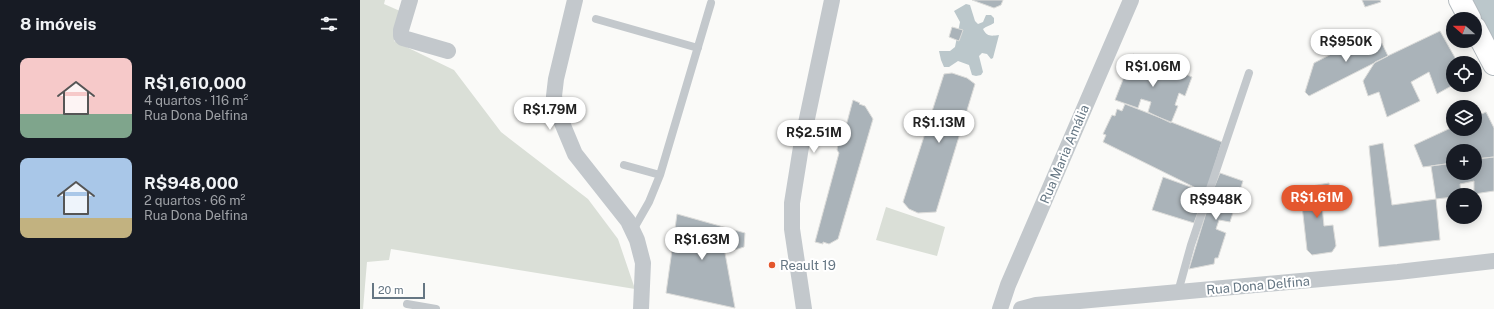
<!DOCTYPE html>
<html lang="pt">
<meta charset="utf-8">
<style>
:root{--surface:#171b24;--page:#242831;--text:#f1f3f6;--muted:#9ea1a6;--accent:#e4572e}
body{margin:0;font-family:"Public Sans",sans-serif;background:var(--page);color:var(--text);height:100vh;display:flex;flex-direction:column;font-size:15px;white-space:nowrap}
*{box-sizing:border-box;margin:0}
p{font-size:13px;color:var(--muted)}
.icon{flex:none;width:22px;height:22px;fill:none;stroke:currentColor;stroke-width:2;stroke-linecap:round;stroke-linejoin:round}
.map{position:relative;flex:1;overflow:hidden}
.drawer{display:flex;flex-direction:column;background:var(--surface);width:360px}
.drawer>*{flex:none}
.needle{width:26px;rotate:290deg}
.tools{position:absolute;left:1086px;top:12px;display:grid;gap:8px}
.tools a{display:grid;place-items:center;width:36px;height:36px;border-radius:50%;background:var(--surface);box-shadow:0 2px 10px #0003;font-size:20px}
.scale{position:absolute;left:12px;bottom:10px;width:53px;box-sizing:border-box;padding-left:4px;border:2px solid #657683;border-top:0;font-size:11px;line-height:14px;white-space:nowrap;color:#657683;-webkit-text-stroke:3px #fff;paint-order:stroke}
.price{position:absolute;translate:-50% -34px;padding:0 9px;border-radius:14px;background:#fff;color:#222;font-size:13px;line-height:26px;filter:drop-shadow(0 1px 2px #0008)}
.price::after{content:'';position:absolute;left:50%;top:24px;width:12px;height:9px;margin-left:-6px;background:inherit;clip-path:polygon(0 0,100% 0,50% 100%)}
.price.on{background:var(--accent);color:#fff}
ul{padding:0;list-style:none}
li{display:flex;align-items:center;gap:12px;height:100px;padding:0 20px}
li span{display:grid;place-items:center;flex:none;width:112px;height:80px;border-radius:8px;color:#555}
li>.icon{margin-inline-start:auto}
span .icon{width:48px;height:48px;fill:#fffc;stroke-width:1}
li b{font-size:17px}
h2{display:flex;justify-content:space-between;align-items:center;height:48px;padding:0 20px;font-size:17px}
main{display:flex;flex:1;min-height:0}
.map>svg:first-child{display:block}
</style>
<main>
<section class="drawer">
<h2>8 imóveis<svg class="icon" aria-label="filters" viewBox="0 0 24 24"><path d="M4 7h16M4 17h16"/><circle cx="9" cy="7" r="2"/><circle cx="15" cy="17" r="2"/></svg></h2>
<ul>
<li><span style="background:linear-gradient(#f6c9c9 70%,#7fa58c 0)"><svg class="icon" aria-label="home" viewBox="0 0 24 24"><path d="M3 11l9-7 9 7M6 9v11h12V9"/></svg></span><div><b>R$1,610,000</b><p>4 quartos · 116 m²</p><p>Rua Dona Delfina</p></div></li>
<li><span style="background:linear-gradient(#a9c7e8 75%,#c2b280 0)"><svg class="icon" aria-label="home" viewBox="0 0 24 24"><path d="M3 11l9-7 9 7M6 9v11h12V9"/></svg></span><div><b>R$948,000</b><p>2 quartos · 66 m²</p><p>Rua Dona Delfina</p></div></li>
</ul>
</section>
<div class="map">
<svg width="1134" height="309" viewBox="0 0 1134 309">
<rect width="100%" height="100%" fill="#fafaf8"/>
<path fill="#dadfd7" d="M0,0H25L24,4L40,11L34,41L94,70L141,132L228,199L258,239L275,289L31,249L29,260L7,262L3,309H0Z
M526,207L585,227L577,256L516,240Z"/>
<path fill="#bbc7cb" d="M606,4L610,5L615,21L618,24L623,22L626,15H631L634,18V23C630,26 626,26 623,29C627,37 631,36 639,35L633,58L631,59L627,54L622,53L619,56L623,72L621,75L616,76L612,75L609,65L598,61L589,67H584L581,60L579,51H590L595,47L600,22L594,11Z"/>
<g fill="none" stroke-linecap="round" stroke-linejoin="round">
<path stroke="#bbc7cb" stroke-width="32" d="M1122,0L1134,22"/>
</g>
<path fill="#aab3b9" stroke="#dcdcda" d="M612,0H643L641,5L634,8Z
M1002,0H1020L1021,2L1005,7Z
M592,27L603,30L599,41L589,37Z
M1016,31L1028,56L949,96L945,92L954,63Z
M1080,31L1098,63H1093V85L1077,94L1069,72L1051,82L1060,101L1027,117L1019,92L1008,96L1003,81L1015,62Z
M773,54L796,63L792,74L802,76L807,66L832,77L825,96L819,93L815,105L818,106L811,123L788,112L791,102L781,99L778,108L755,100Z
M592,73L607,78L615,84L576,212L558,213L549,209L543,202L584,74Z
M493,100L500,103L499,104L505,106L513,119L478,239L469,244L463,242V244L455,242L479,153L477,150L481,128L486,126Z
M765,104L862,142L846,193L743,142L746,135L743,134L752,115L755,116L757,109L762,111Z
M1126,112L1134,128V157L1115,159V151H1093V163L1063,167L1054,145L1093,127V129H1115V117Z
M1023,143L1032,205L1076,199L1080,240L1019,247L1009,146Z
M1134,157V191L1114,194V181L1100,184L1101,195H1093V197L1076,199L1071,166L1093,163V173H1115V159Z
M860,173L883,181L870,222L859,220L856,229L866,233L858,258H855L854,264L829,269L853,190Z
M803,177L839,190L834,202L841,204L834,223L792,210Z
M969,183L971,204L962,206L964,226L973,225L976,246L972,252L952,255L947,250L940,188Z
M317,214L385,233L384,247L365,253L375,308L306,293Z"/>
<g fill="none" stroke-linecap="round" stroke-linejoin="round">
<defs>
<path id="secondary" d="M1100,0L1110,19
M1115,28L1134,64"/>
</defs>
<use href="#secondary" stroke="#b3babf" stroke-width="24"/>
<path stroke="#c3c8cc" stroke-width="8" d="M236,19L338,48
M264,165L300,175
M273,230L289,202L300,175L351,3
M818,292L831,245L889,73
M47,304L76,309"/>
<path stroke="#c3c8cc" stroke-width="16" d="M50,0L41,30V36L43,38L88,51
M215,0L196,79L194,96L197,111L215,154L268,221L277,240L283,263L281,309
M444,309L432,229V203L441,147L472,0
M640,309L648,285L771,0
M661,309L676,305L1038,272L1134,261"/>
<use href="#secondary" stroke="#fff" stroke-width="22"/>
</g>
<circle fill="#e4572e" stroke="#fff" stroke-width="1.5" cx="412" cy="265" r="4"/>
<g text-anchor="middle" stroke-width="4" stroke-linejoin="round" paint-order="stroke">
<g font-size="13" fill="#657683" stroke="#fff">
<text transform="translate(704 154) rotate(-67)" y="5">Rua Maria Amália</text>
<text transform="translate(898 285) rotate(-5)" y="5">Rua Dona Delfina</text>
</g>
<g font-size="13" fill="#657683" stroke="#fff" text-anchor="start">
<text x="420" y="270">Reault 19</text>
</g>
</g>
</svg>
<div class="tools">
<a><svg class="needle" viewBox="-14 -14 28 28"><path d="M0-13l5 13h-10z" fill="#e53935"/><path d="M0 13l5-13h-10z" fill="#9ea1a6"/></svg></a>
<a><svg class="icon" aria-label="locate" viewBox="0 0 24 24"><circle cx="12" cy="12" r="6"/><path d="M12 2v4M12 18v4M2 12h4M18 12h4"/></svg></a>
<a><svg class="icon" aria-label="layers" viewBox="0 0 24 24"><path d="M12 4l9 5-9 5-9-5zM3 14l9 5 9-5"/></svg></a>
<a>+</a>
<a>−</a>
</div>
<div class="scale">20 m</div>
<b class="price" style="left:986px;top:63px">R$950K</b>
<b class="price" style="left:793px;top:88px">R$1.06M</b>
<b class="price" style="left:190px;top:131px">R$1.79M</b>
<b class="price" style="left:579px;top:144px">R$1.13M</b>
<b class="price" style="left:454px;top:154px">R$2.51M</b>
<b class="price on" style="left:957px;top:219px">R$1.61M</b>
<b class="price" style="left:856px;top:221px">R$948K</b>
<b class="price" style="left:342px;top:261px">R$1.63M</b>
</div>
</main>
